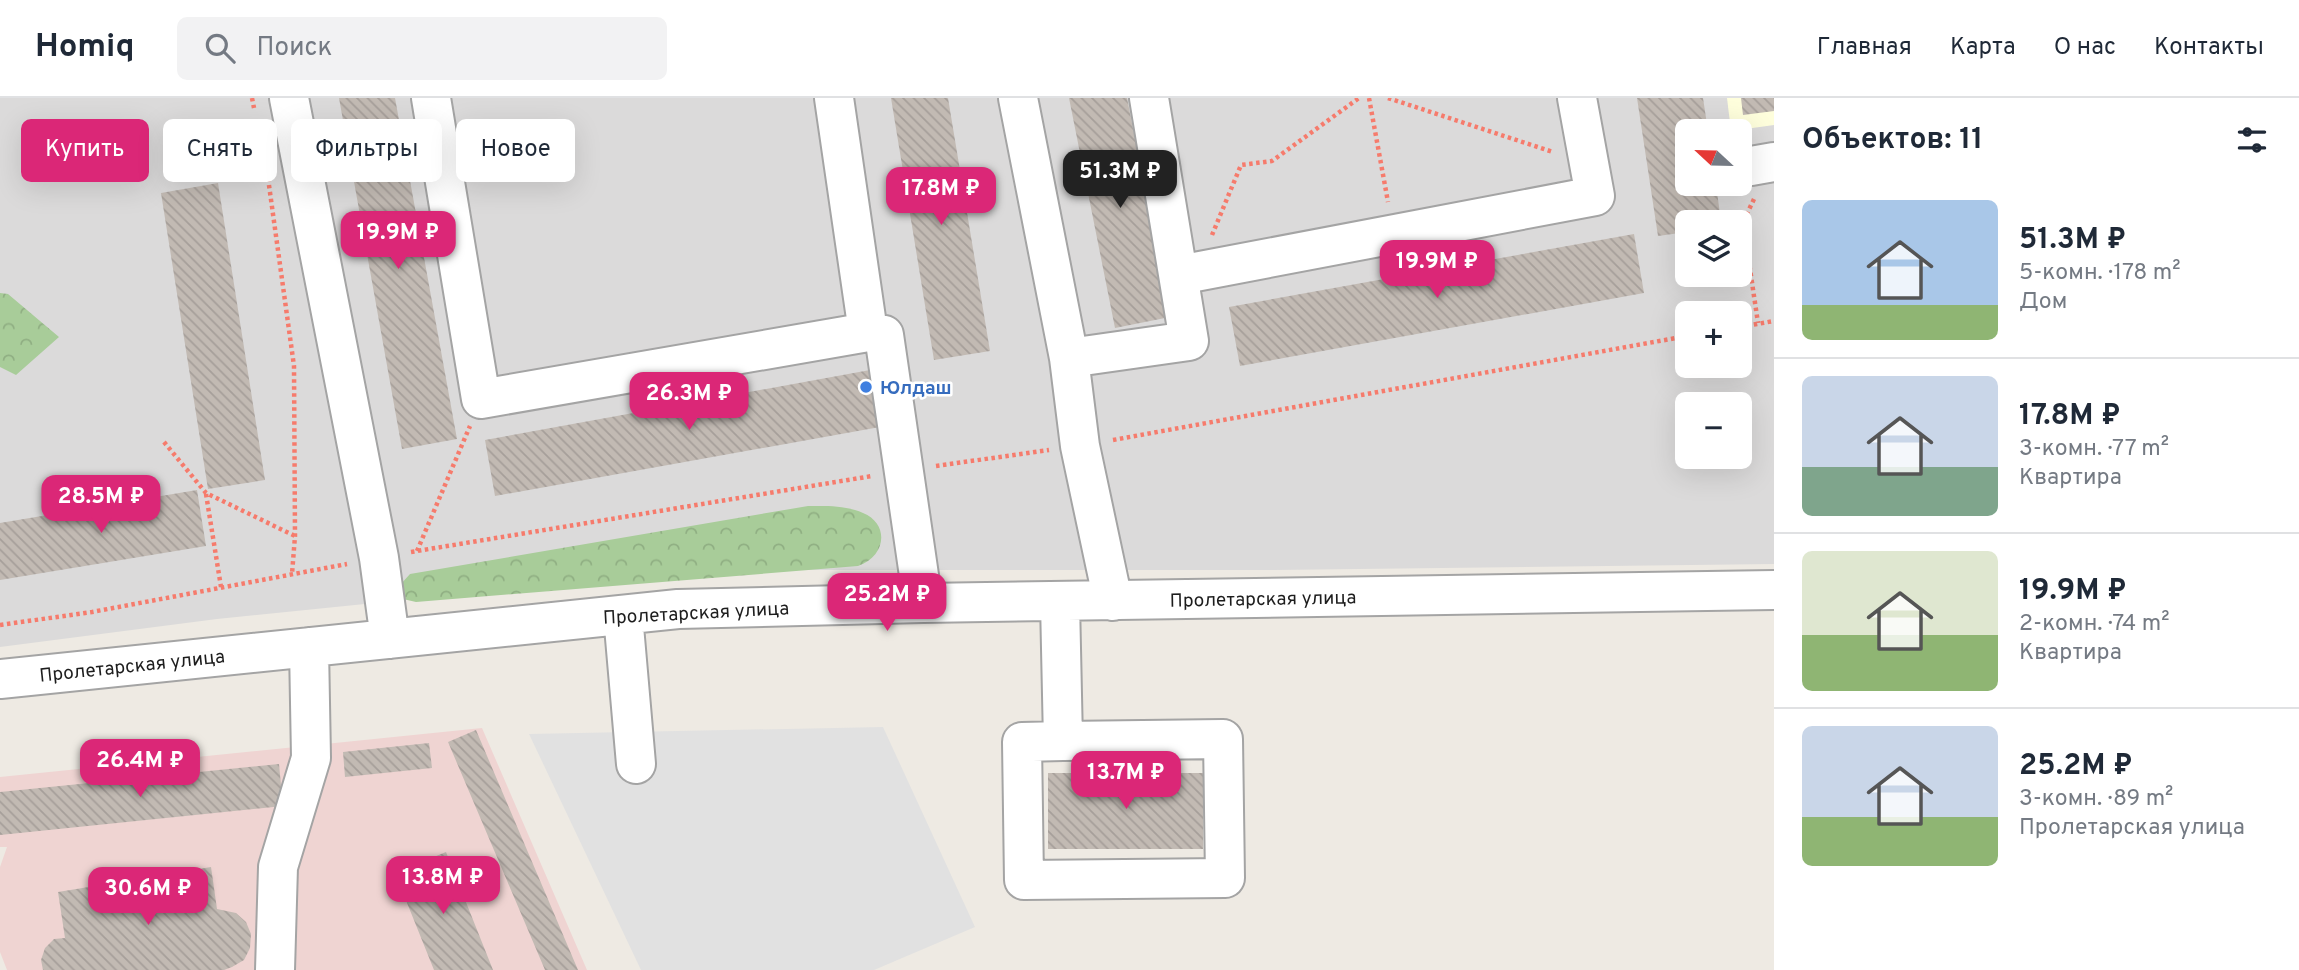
<!DOCTYPE html>
<html lang="ru">
<meta charset="utf-8">
<style>
:root{--surface:#fff;--page:#f2f2f3;--text:#1f2937;--muted:#747a83;--line:#e0e1e3;--accent:#db2777}
body{margin:0;font-family:Overpass,sans-serif;background:var(--page);color:var(--text);height:100vh;display:flex;flex-direction:column;font-size:26px;white-space:nowrap}
*{box-sizing:border-box;margin:0}
p{font-size:23px;color:var(--muted)}
.icon{flex:none;width:38px;height:38px;fill:none;stroke:currentColor;stroke-width:2;stroke-linecap:round;stroke-linejoin:round}
.map{position:relative;flex:1;overflow:hidden}
.sheet{display:flex;flex-direction:column;background:var(--surface);width:525px}
.sheet>*{flex:none}
.hud{position:absolute;left:21px;top:21px;width:665px;height:63px;display:flex;gap:14px}
.needle{width:46px;rotate:292deg}
.controls{position:absolute;left:1675px;top:21px;display:grid;gap:14px}
.controls a{display:grid;place-items:center;width:77px;height:77px;border-radius:10px;background:var(--surface);box-shadow:0 7px 28px #0002;font-size:35px}
.price{position:absolute;translate:-50% -60px;padding:0 16px;border-radius:14px;background:var(--accent);color:#fff;font-size:23px;line-height:46px;filter:drop-shadow(0 2px 4px #0008)}
.price::after{content:'';position:absolute;left:50%;top:42px;width:21px;height:16px;margin-left:-10px;background:inherit;clip-path:polygon(0 0,100% 0,50% 100%)}
.price.selected{background:#222;color:#fff}
ul{padding:0;list-style:none}
li{display:flex;align-items:center;gap:21px;height:175px;padding:0 28px}
li+li{border-top:2px solid var(--line)}
li span{display:grid;place-items:center;flex:none;width:196px;height:140px;border-radius:10px;color:#555}
li>.icon{margin-inline-start:auto}
span .icon{width:84px;height:84px;fill:#fffc;stroke-width:1}
li b{font-size:30px}
h2{display:flex;justify-content:space-between;align-items:center;height:84px;padding:0 28px;font-size:30px}
.tag{padding:0 24px;border-radius:10px;background:var(--surface);box-shadow:0 7px 28px #0002;font-size:24px;line-height:63px}
.tag.selected{background:var(--accent);color:#fff}
header{display:flex;align-items:center;gap:42px;box-sizing:border-box;height:98px;padding:0 35px;background:var(--surface);border-bottom:2px solid var(--line)}
header strong{font-size:33px}
nav{display:flex;gap:38px;margin-inline-start:auto;font-size:24px}
.search{width:490px;height:63px;background:var(--page);display:flex;align-items:center;gap:18px;box-sizing:border-box;padding:0 24px;border-radius:10px;color:var(--muted);font-size:26px}
main{display:flex;flex:1;min-height:0}
.map>svg:first-child{display:block}
</style>
<header>
<strong>Homiq</strong>
<div class="search"><svg class="icon" aria-label="search" viewBox="0 0 24 24"><circle cx="10" cy="10" r="6"/><path d="M15 15l6 6"/></svg>Поиск</div>
<nav><a>Главная</a><a>Карта</a><a>О нас</a><a>Контакты</a></nav>
</header>
<main>
<div class="map">
<svg width="1774" height="872" viewBox="0 0 1774 872">
<defs>
<pattern id="forest-crowns" width="20" height="18" patternUnits="userSpaceOnUse" patternTransform="scale(1.75)"><rect width="20" height="18" fill="#a8cc99"/><path d="M2 6a3 3 0 1 1 6 0M12 15a3 3 0 1 1 6 0" fill="none" stroke="#90af83"/></pattern>
<pattern id="building-back-hatch" width="6" height="6" patternUnits="userSpaceOnUse" patternTransform="scale(1.75)"><rect width="6" height="6" fill="#c2bab3"/><path d="M-1 5l2 2M0 0l6 6M5-1l2 2" fill="none" stroke="#a69f9a"/></pattern>
</defs>
<rect width="100%" height="100%" fill="#eeeae3"/>
<path fill="#dbdada" fill-rule="evenodd" d="M0,0H1774V466L1275,472H698L217,521L0,549ZM1687,33H1740V86H1687ZM1687,124H1740V177H1687ZM1687,215H1740V268H1687ZM1687,306H1740V359H1687Z"/>
<path fill="#efd4d2" d="M482,630L587,872H7L0,854V769L7,749H0V679Z"/>
<path fill="#fefedc" d="M1727,0H1774V27L1731,33Z"/>
<path fill="url(#forest-crowns)" d="M0,195L8,196L59,239L16,277L0,269Z
M808,408C827,408 845,407 863,415C890,426 886,459 858,468L416,504L403,501L400,487L410,476Z"/>
<path fill="#e1e1e1" d="M883,629L975,829L874,872H641L529,636Z"/>
<path fill="url(#building-back-hatch)" d="M339,0H395L457,341L402,351Z
M891,0H948L990,253L934,262Z
M1069,0H1127L1170,219L1115,230Z
M1637,0H1703L1708,33H1687V86H1716L1721,124H1687V134L1658,138Z
M1741,0H1774V13L1743,17Z
M218,85L265,382L208,391L161,95Z
M1634,136L1644,195L1240,268L1229,209Z
M881,270L891,327L495,398L485,342Z
M197,392L206,448L0,482V425Z
M476,632L578,872H545L448,644Z
M429,645L432,670L345,679L343,654Z
M279,666L283,708L0,737V694Z
M1048,675H1203V751H1048Z
M446,754L493,872H434L395,775Z
M211,769L217,811L236,815L246,824L251,836L250,850L244,862L232,869L224,872H43L41,862L45,850L54,841L65,840L58,794Z"/>
<g fill="none" stroke-linecap="round" stroke-linejoin="round">
<defs>
<path id="minor" d="M289,0L379,460L390,541
M431,0L481,301L868,234L834,0
M1018,0L1069,260L1080,348L1113,503
M1751,68L1774,64
M1179,177L1595,98L1577,0
M868,234L884,237L923,505
M1069,260L1189,243L1149,0
M1060,504L1063,643L1223,641L1225,780L1024,782L1022,644L1063,643
M623,517L636,666
M0,581L678,511L923,505L1774,492
M275,872L278,769L311,660L309,549"/>
</defs>
<use href="#minor" stroke="#a4a4a4" stroke-width="42"/>
<path stroke="#f67b6c" stroke-width="4.5" stroke-dasharray="3.5 3.5" stroke-linecap="butt" d="M252,0L254,10
M1369,0L1388,104
M1388,0L1553,54
M268,80L294,268L295,438L292,476
M1754,101L1743,124L1758,225
M1212,137L1241,67L1272,63L1359,0
M1740,229L1774,223
M1113,342L1687,238
M164,344L206,395L295,438
M936,368L1049,352
M206,396L221,489
M417,453L470,328
M411,454L872,378
M0,527L92,514L347,466"/>
<use href="#minor" stroke="#fff" stroke-width="38"/>
</g>
<circle fill="#3f7fe0" stroke="#fff" stroke-width="2.5" cx="866" cy="289" r="7"/>
<g text-anchor="middle" stroke-width="5" stroke-linejoin="round" paint-order="stroke">
<g font-size="19" font-weight="bold" fill="#366cbe" stroke="#fff" text-anchor="start">
<text x="880" y="296">Юлдаш</text>
</g>
<g font-size="19" fill="#1d1d1d" stroke="#fff">
<text transform="translate(1263 500) rotate(-1)" y="7">Пролетарская улица</text>
<text transform="translate(696 514) rotate(-3)" y="7">Пролетарская улица</text>
<text transform="translate(132 567) rotate(-6)" y="7">Пролетарская улица</text>
</g>
</g>
</svg>
<div class="controls">
<a><svg class="needle" viewBox="-14 -14 28 28"><path d="M0-13l5 13h-10z" fill="#e53935"/><path d="M0 13l5-13h-10z" fill="#747a83"/></svg></a>
<a><svg class="icon" aria-label="layers" viewBox="0 0 24 24"><path d="M12 4l9 5-9 5-9-5zM3 14l9 5 9-5"/></svg></a>
<a>+</a>
<a>−</a>
</div>
<b class="price selected" style="left:1120px;top:112px">51.3M ₽</b>
<b class="price" style="left:941px;top:129px">17.8M ₽</b>
<b class="price" style="left:398px;top:173px">19.9M ₽</b>
<b class="price" style="left:1437px;top:202px">19.9M ₽</b>
<b class="price" style="left:689px;top:334px">26.3M ₽</b>
<b class="price" style="left:101px;top:437px">28.5M ₽</b>
<b class="price" style="left:887px;top:535px">25.2M ₽</b>
<b class="price" style="left:140px;top:701px">26.4M ₽</b>
<b class="price" style="left:1126px;top:713px">13.7M ₽</b>
<b class="price" style="left:443px;top:818px">13.8M ₽</b>
<b class="price" style="left:148px;top:829px">30.6M ₽</b>
<div class="hud">
<a class="tag selected">Купить</a>
<a class="tag">Снять</a>
<a class="tag">Фильтры</a>
<a class="tag">Новое</a>
</div>
</div>
<section class="sheet">
<h2>Объектов: 11<svg class="icon" aria-label="filters" viewBox="0 0 24 24"><path d="M4 7h16M4 17h16"/><circle cx="9" cy="7" r="2"/><circle cx="15" cy="17" r="2"/></svg></h2>
<ul>
<li><span style="background:linear-gradient(#a9c7e8 75%,#8fb573 0)"><svg class="icon" aria-label="home" viewBox="0 0 24 24"><path d="M3 11l9-7 9 7M6 9v11h12V9"/></svg></span><div><b>51.3M ₽</b><p>5-комн. · 178 m²</p><p>Дом</p></div></li>
<li><span style="background:linear-gradient(#c9d6e8 65%,#7fa58c 0)"><svg class="icon" aria-label="home" viewBox="0 0 24 24"><path d="M3 11l9-7 9 7M6 9v11h12V9"/></svg></span><div><b>17.8M ₽</b><p>3-комн. · 77 m²</p><p>Квартира</p></div></li>
<li><span style="background:linear-gradient(#dfe7d0 60%,#8fb573 0)"><svg class="icon" aria-label="home" viewBox="0 0 24 24"><path d="M3 11l9-7 9 7M6 9v11h12V9"/></svg></span><div><b>19.9M ₽</b><p>2-комн. · 74 m²</p><p>Квартира</p></div></li>
<li><span style="background:linear-gradient(#c9d6e8 65%,#8fb573 0)"><svg class="icon" aria-label="home" viewBox="0 0 24 24"><path d="M3 11l9-7 9 7M6 9v11h12V9"/></svg></span><div><b>25.2M ₽</b><p>3-комн. · 89 m²</p><p>Пролетарская улица</p></div></li>
</ul>
</section>
</main>
